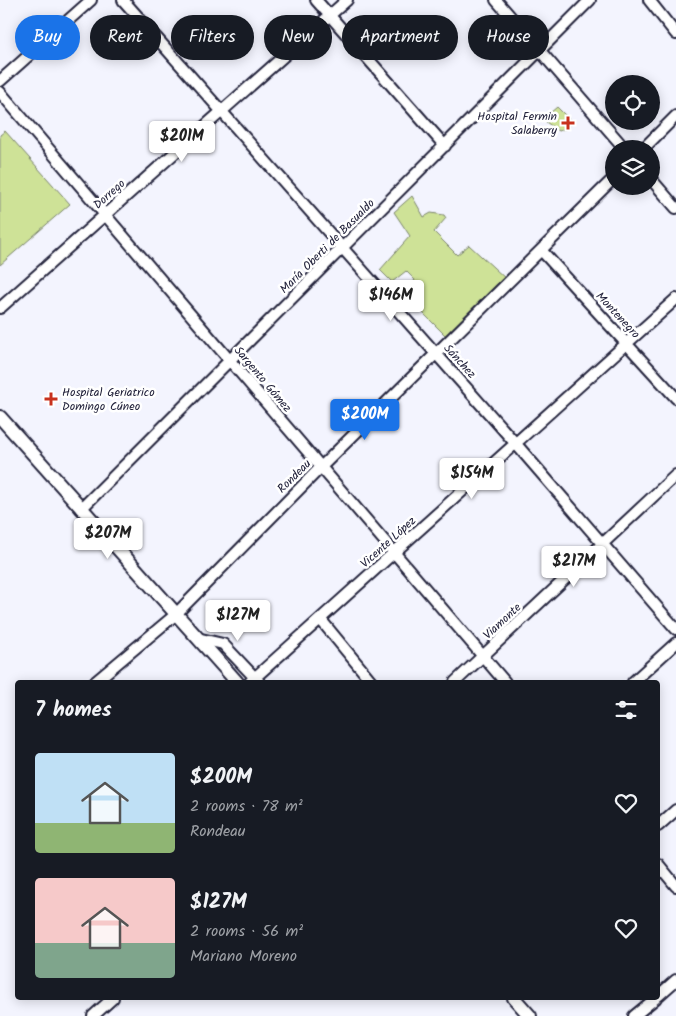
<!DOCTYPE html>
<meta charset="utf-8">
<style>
:root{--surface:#171b24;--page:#242831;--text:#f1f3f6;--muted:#9ea1a6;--accent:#1a73e8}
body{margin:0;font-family:Kalam,sans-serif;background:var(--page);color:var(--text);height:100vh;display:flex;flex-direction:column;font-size:19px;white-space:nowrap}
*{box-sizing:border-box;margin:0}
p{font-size:16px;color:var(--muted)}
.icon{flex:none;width:28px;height:28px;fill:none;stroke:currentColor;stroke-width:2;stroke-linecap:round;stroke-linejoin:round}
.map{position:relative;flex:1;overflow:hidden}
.panel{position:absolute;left:15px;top:680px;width:645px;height:320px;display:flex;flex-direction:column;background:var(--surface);border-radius:5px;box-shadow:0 2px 12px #0003}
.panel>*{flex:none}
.top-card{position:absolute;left:15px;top:15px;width:646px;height:45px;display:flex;gap:10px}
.buttons{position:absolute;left:605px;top:75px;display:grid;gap:10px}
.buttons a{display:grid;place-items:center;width:55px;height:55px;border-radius:50%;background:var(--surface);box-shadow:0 2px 12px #0003;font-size:25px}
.price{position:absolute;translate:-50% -42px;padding:0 11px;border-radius:5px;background:#fff;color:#222;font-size:16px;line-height:32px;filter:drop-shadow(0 1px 2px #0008)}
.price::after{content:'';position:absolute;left:50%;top:30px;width:15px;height:11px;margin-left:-8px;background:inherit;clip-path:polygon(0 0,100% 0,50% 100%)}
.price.current{background:var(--accent);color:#fff}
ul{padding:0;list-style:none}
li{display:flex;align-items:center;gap:15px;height:125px;padding:0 20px}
li span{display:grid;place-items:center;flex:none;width:140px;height:100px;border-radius:5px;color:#555}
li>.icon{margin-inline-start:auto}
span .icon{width:60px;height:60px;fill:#fffc;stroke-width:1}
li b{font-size:21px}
h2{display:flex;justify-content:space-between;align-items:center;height:60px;padding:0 20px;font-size:21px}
.tag{padding:0 18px;border-radius:22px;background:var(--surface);box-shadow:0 2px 12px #0003;font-size:18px;line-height:45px}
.tag.current{background:var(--accent);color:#fff}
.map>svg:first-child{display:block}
</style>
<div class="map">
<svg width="676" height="1016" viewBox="0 0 676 1016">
<rect width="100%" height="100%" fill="#f3f4fe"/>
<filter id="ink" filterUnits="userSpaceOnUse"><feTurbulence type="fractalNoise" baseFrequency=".02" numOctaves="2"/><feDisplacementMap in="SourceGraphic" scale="10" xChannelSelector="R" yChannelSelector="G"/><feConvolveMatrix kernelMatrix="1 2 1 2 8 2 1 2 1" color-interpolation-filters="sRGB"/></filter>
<g filter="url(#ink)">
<path fill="#cee297" stroke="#788269" d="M557,107L572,122L568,128L558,131L546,122L550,113Z
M5,131L70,204L0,265V135Z
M412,196L424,217L431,213L444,215L446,218L434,232L457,255L469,245L506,279L447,337L404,294L415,280L406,271L392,282L380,270L410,236L394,212Z"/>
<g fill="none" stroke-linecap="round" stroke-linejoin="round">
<defs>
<path id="minor" d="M123,0L516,444L676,629
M316,0L445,146
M496,0L625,149
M649,0L676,34
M0,81L91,0
M0,92L505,682
M643,149L676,116
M651,179L676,208
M541,250L676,398
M0,308L347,0
M81,509L590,0
M321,620L372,682
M197,638L223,644L259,682
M95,682L175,615L321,467L614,178
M250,682L676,299
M455,682L676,475
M633,682L676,643
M658,826L676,810
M658,864L676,886
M658,996L676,980
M93,1016L113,998
M634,1016L656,998"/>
<path id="major" d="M0,417L237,682
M514,998L530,1016"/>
</defs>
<use href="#minor" stroke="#22223b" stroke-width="14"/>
<use href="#major" stroke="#22223b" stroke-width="16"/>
<use href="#minor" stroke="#fff" stroke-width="10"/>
<use href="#major" stroke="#fff" stroke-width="12"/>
</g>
</g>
<g fill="#c8321e" stroke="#fff" stroke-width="2">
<path d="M565.5 115.5h5v5h5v5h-5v5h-5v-5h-5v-5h5z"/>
<path d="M48.5 391.5h5v5h5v5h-5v5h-5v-5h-5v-5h5z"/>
</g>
<g text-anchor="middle" stroke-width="5" stroke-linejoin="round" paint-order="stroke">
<g font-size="12" fill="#22223b" stroke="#fff" text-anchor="end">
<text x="557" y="120">Hospital Fermin<tspan x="557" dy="14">Salaberry</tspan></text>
<text x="62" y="396" text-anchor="start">Hospital Geriatrico<tspan x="62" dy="14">Domingo Cúneo</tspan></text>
</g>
<g font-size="12" fill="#22223b" stroke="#fff">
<text transform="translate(109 194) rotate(-42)" y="4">Dorrego</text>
<text transform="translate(327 246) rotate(-45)" y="4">María Oberti de Basualdo</text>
<text transform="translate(618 315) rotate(47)" y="4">Montenegro</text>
<text transform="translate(460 361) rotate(48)" y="4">Sánchez</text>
<text transform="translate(263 379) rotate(50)" y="4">Sargento Gómez</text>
<text transform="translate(294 476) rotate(-45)" y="4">Rondeau</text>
<text transform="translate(388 542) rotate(-42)" y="4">Vicente López</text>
<text transform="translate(502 621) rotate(-43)" y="4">Viamonte</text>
</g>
</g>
</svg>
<div class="buttons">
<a><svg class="icon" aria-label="locate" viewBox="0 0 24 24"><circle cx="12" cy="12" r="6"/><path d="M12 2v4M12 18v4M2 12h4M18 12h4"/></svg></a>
<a><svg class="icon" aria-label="layers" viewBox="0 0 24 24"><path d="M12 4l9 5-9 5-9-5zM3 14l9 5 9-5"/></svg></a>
</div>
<b class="price" style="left:182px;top:163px">$201M</b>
<b class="price" style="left:391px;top:322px">$146M</b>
<b class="price current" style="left:365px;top:441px">$200M</b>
<b class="price" style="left:472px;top:500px">$154M</b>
<b class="price" style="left:108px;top:560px">$207M</b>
<b class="price" style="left:574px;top:588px">$217M</b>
<b class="price" style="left:238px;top:642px">$127M</b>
<div class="top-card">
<a class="tag current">Buy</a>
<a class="tag">Rent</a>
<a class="tag">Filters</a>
<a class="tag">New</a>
<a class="tag">Apartment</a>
<a class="tag">House</a>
</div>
<section class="panel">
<h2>7 homes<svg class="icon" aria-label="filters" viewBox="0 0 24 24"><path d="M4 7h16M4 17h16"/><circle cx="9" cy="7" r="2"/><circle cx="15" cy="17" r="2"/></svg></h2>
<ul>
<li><span style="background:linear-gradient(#bfe0f5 70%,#8fb573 0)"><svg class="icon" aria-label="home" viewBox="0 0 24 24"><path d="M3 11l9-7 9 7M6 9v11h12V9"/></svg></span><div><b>$200M</b><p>2 rooms · 78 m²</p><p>Rondeau</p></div><svg class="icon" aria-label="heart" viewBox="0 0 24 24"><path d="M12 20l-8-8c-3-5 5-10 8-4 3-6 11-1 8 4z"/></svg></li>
<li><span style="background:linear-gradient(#f6c9c9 65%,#7fa58c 0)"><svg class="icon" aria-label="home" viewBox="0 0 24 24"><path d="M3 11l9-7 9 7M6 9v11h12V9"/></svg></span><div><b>$127M</b><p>2 rooms · 56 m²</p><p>Mariano Moreno</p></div><svg class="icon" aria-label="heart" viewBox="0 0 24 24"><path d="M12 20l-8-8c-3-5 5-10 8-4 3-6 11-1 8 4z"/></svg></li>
</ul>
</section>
</div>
